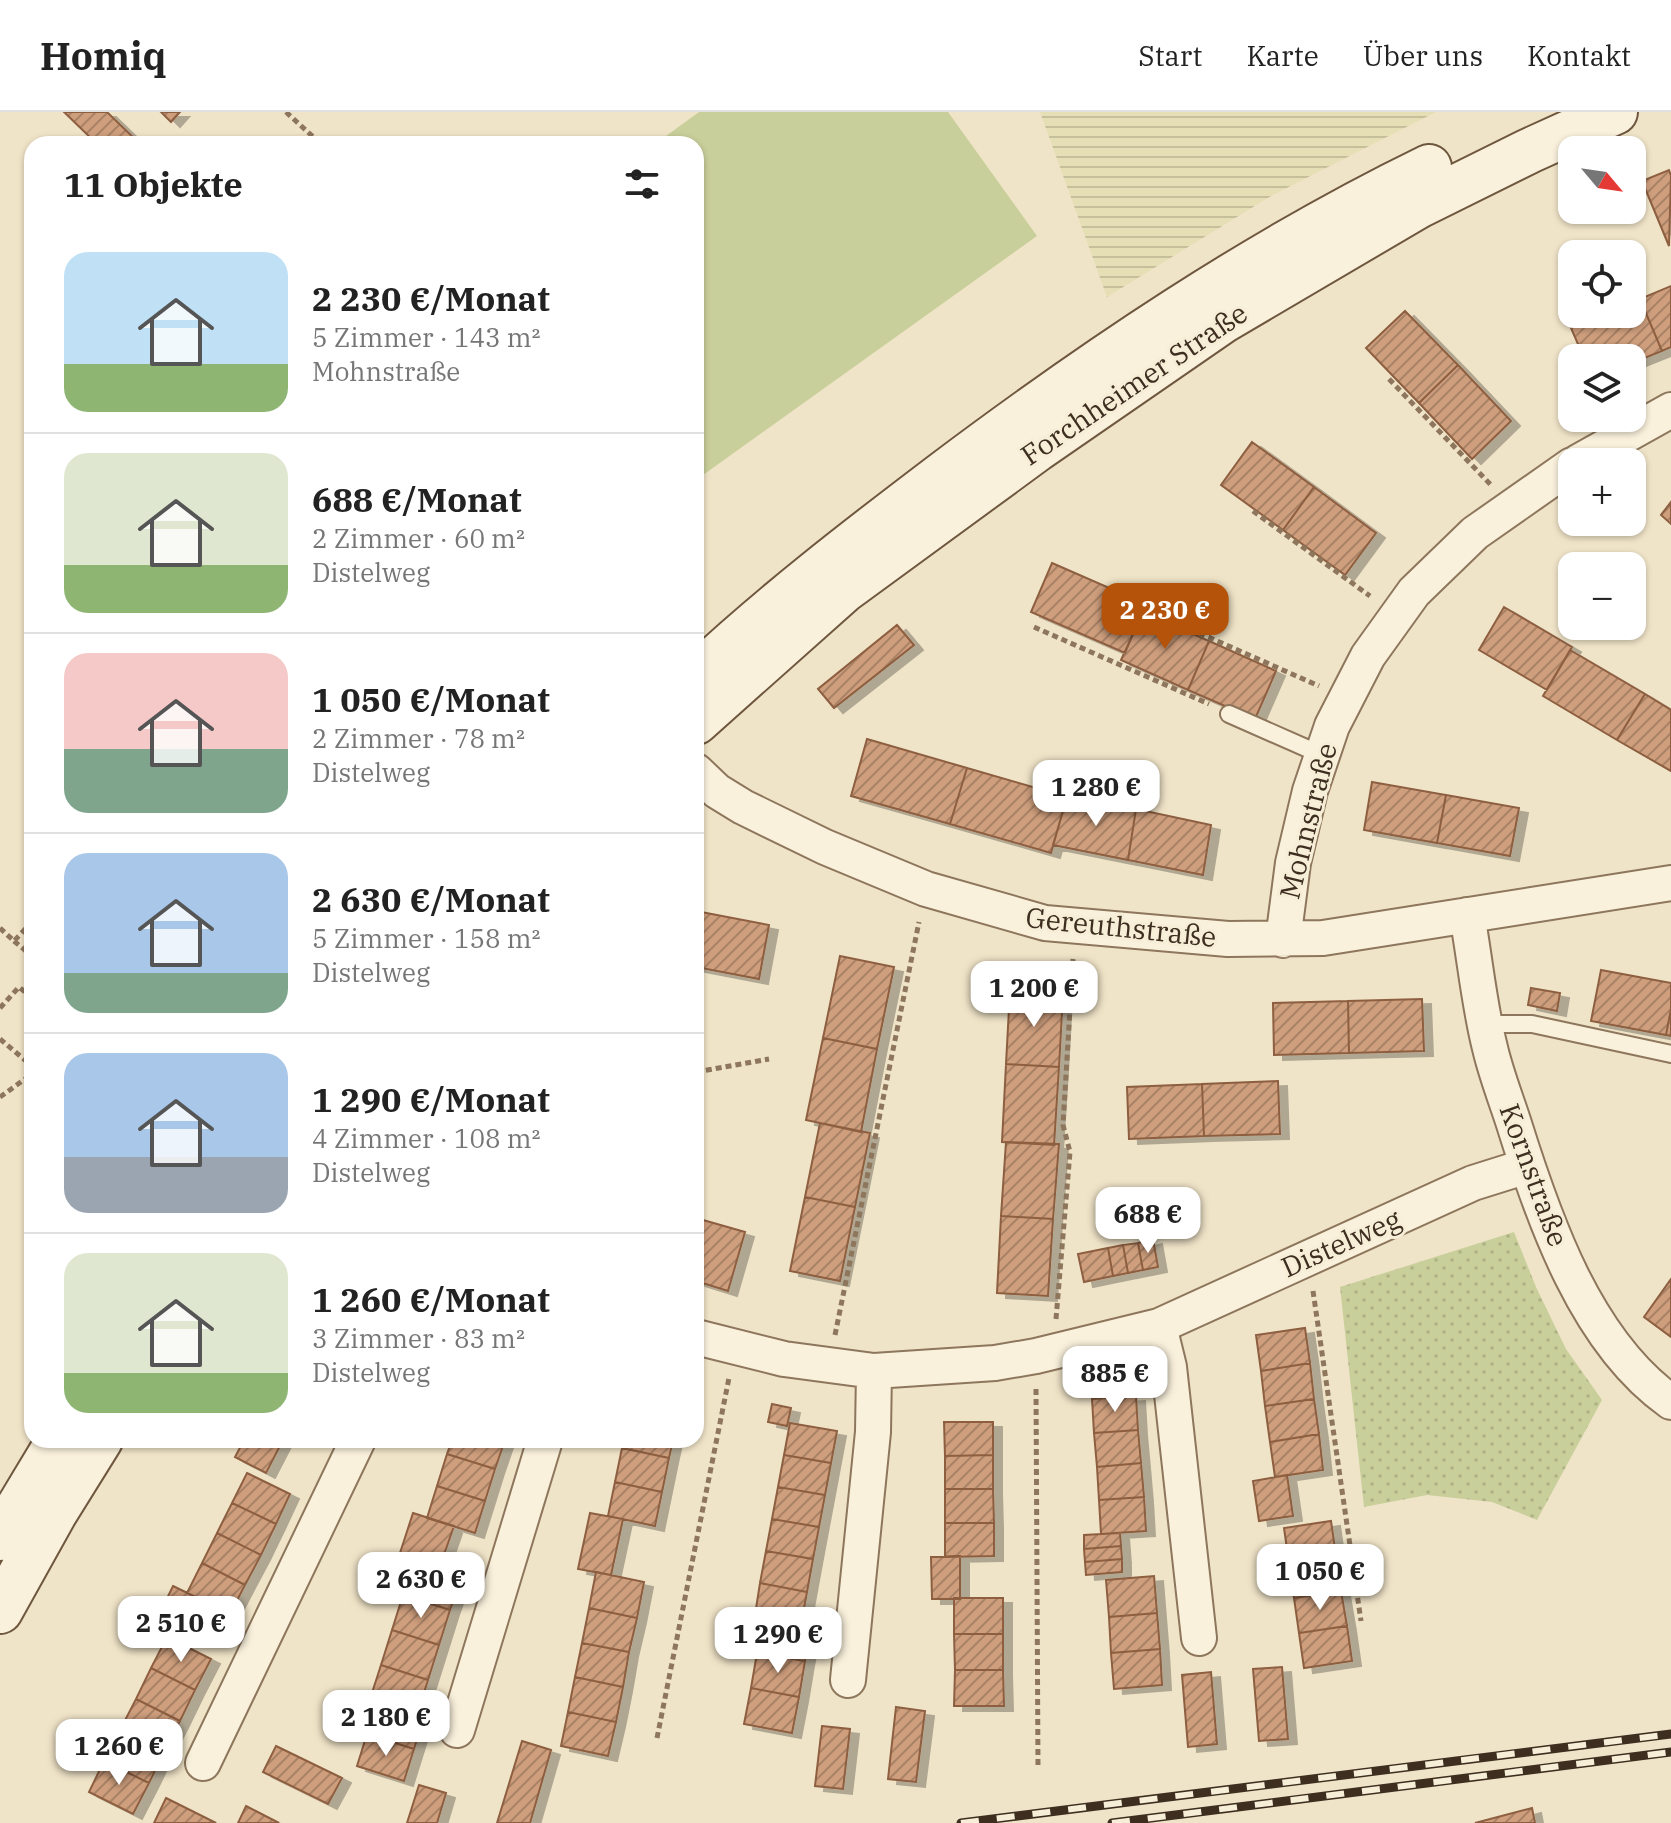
<!DOCTYPE html>
<html lang="de">
<meta charset="utf-8">
<style>
:root{--surface:#fff;--page:#f6f6f6;--text:#222;--muted:#767676;--line:#e0e0e0;--accent:#b45309}
body{margin:0;font-family:"IBM Plex Serif",serif;background:var(--page);color:var(--text);height:100vh;display:flex;flex-direction:column;font-size:30px;white-space:nowrap}
*{box-sizing:border-box;margin:0}
p{font-size:26px;color:var(--muted)}
.icon{flex:none;width:44px;height:44px;fill:none;stroke:currentColor;stroke-width:2;stroke-linecap:round;stroke-linejoin:round}
.map{position:relative;flex:1;overflow:hidden}
.details{position:absolute;left:24px;top:24px;width:680px;height:1312px;display:flex;flex-direction:column;background:var(--surface);border-radius:24px;box-shadow:0 2px 6px #0004}
.details>*{flex:none}
.needle{width:52px;rotate:119deg}
.controls{position:absolute;left:1558px;top:24px;display:grid;gap:16px}
.controls a{display:grid;place-items:center;width:88px;height:88px;border-radius:16px;background:var(--surface);box-shadow:0 2px 6px #0004;font-size:40px}
.price{position:absolute;translate:-50% -68px;padding:0 18px;border-radius:16px;background:#fff;color:#222;font-size:26px;line-height:52px;filter:drop-shadow(0 2px 4px #0008)}
.price::after{content:'';position:absolute;left:50%;top:48px;width:24px;height:18px;margin-left:-12px;background:inherit;clip-path:polygon(0 0,100% 0,50% 100%)}
.price.selected{background:var(--accent);color:#fff}
ul{padding:0;list-style:none}
li{display:flex;align-items:center;gap:24px;height:200px;padding:0 40px}
li+li{border-top:2px solid var(--line)}
li span{display:grid;place-items:center;flex:none;width:224px;height:160px;border-radius:24px;color:#555}
li>.icon{margin-inline-start:auto}
span .icon{width:96px;height:96px;fill:#fffc;stroke-width:1}
li b{font-size:34px}
h2{display:flex;justify-content:space-between;align-items:center;height:96px;padding:0 40px;font-size:34px}
header{display:flex;align-items:center;gap:48px;box-sizing:border-box;height:112px;padding:0 40px;background:var(--surface);border-bottom:2px solid var(--line)}
header strong{font-size:38px}
nav{display:flex;gap:44px;margin-inline-start:auto;font-size:28px}
.map>svg:first-child{display:block}
</style>
<header>
<strong>Homiq</strong>
<nav><a>Start</a><a>Karte</a><a>Über uns</a><a>Kontakt</a></nav>
</header>
<div class="map">
<svg width="1671" height="1711" viewBox="0 0 1671 1711">
<defs>
<pattern id="farmland-rules" width="6" height="5" patternUnits="userSpaceOnUse" patternTransform="scale(2)"><rect width="6" height="5" fill="#e6deb5"/><path d="M0 2.5h6" fill="none" stroke="#c6bf9b"/></pattern>
<pattern id="park-dots" width="8" height="8" patternUnits="userSpaceOnUse" patternTransform="scale(2)"><rect width="8" height="8" fill="#c9cf9b"/><path d="M2 2h.1M6 6h.1" fill="none" stroke="#aeb285" stroke-width="1.8" stroke-linecap="round"/></pattern>
<pattern id="building-hatch" width="6" height="6" patternUnits="userSpaceOnUse" patternTransform="scale(2)"><rect width="6" height="6" fill="#cf9f7d"/><path d="M-1 1l2-2M0 6l6-6M5 7l2-2" fill="none" stroke="#a98266"/></pattern>
<filter id="shadow"><feDropShadow dx="9" dy="5" stdDeviation="0" flood-color="#0004"/></filter>
</defs>
<rect width="100%" height="100%" fill="#f0e4c8"/>
<path fill="url(#farmland-rules)" d="M1040,0H1436L1271,84L1107,185Z"/>
<path fill="#c9cf9b" d="M699,0H948L1037,124L696,368V32H655Z"/>
<path fill="url(#park-dots)" d="M1514,1120L1536,1175L1566,1237L1602,1288L1537,1408L1492,1390L1427,1383L1364,1395L1340,1175Z"/>
<path fill="url(#building-hatch)" stroke="#8d5f41" stroke-width="2" filter="url(#shadow)" d="M64,0H107L140,32H97Z
M161,0H180L171,10Z
M1669,58L1671,64L1669,134L1642,69Z
M1671,174V235L1662,239L1640,187Z
M1640,187L1662,239L1632,251V246H1584L1571,216L1604,202H1632V190Z
M1405,199L1458,253L1419,291L1366,236Z
M1458,253L1511,309L1472,347L1419,291Z
M1252,330L1314,375L1283,418L1221,373Z
M1314,375L1376,421L1345,463L1283,418Z
M1671,390V412L1661,403Z
M1052,451L1146,492L1125,541L1031,500Z
M1504,495L1572,535L1547,578L1479,538Z
M1143,500L1209,529L1188,578L1121,548Z
M897,513L914,533L834,596L818,577Z
M1209,529L1276,559L1255,607L1188,578Z
M1570,538L1645,582L1617,628L1543,584Z
M1645,582L1671,598V659L1617,628Z
M867,627L967,656L950,712L851,684Z
M967,656L1067,685L1051,741L950,712Z
M1372,670L1446,683L1437,731L1364,718Z
M1446,683L1519,696L1510,744L1437,731Z
M1067,685L1136,697L1128,748L1053,733Z
M1136,697L1211,713L1203,763L1128,748Z
M696,799L769,813L759,867L696,855Z
M840,844L894,855L877,937L823,926Z
M1601,858L1671,871V897L1666,923L1591,909Z
M1531,876L1560,881L1557,899L1528,893Z
M1010,878L1063,882L1059,955L1006,952Z
M1422,887L1424,939L1349,941L1348,889Z
M1348,889L1349,941L1274,943L1273,891Z
M1671,897V924L1666,923Z
M823,926L877,937L861,1020L806,1008Z
M1006,952L1059,955L1054,1033L1002,1030Z
M1278,969L1280,1022L1204,1024L1202,972Z
M1202,972L1204,1024L1129,1027L1127,975Z
M820,1011L870,1021L855,1095L805,1085Z
M1006,1030L1059,1032L1053,1107L1001,1104Z
M805,1085L855,1095L840,1169L790,1159Z
M1001,1104L1053,1107L1048,1184L997,1181Z
M696,1106L745,1120L728,1179L696,1169Z
M1153,1127L1158,1155L1143,1158L1138,1131Z
M1138,1131L1143,1158L1128,1161L1123,1133Z
M1123,1133L1128,1161L1113,1164L1108,1136Z
M1108,1136L1113,1164L1084,1170L1078,1142Z
M1671,1167V1225L1644,1205Z
M1305,1216L1310,1251L1261,1259L1256,1223Z
M1310,1251L1314,1287L1265,1294L1261,1259Z
M1136,1284L1138,1318L1094,1321L1092,1287Z
M1314,1287L1319,1322L1270,1330L1265,1294Z
M772,1292L791,1296L787,1314L768,1310Z
M944,1310H993V1343L945,1344Z
M790,1311L837,1319L831,1351L784,1343Z
M1138,1318L1141,1351L1097,1355L1094,1321Z
M1319,1322L1323,1358L1275,1365L1270,1330Z
M244,1328H283L266,1361L235,1345Z
M452,1328H505L495,1357L447,1342Z
M624,1328H673L669,1346L622,1336Z
M622,1336L669,1346L662,1380L615,1370Z
M447,1342L495,1357L485,1389L437,1374Z
M784,1343L831,1351L825,1383L778,1375Z
M993,1343V1377H945V1344Z
M1141,1351L1144,1385L1099,1388L1097,1355Z
M247,1361L290,1382L276,1412L232,1391Z
M1287,1363L1293,1404L1259,1409L1253,1369Z
M615,1370L662,1380L655,1414L608,1404Z
M437,1374L485,1389L475,1421L427,1406Z
M778,1375L825,1383L819,1415L772,1407Z
M945,1377H993L994,1411H945Z
M1144,1385L1146,1419L1101,1422L1099,1388Z
M232,1391L276,1412L261,1443L217,1421Z
M413,1401L454,1414L439,1457L399,1444Z
M590,1401L623,1407L611,1463L578,1457Z
M772,1407L819,1415L813,1447L766,1439Z
M1331,1409L1336,1444L1289,1451L1284,1416Z
M945,1411H994V1444L945,1445Z
M217,1421L261,1443L245,1473L202,1451Z
M1120,1421L1121,1434L1084,1437V1423Z
M1121,1434L1122,1447L1085,1450L1084,1437Z
M766,1439L813,1447L807,1480L760,1471Z
M960,1444V1487H932L931,1445Z
M1336,1444L1341,1479L1294,1486L1289,1451Z
M1122,1447V1460L1086,1463L1085,1450Z
M414,1449L462,1464L450,1498L403,1483Z
M202,1451L245,1473L230,1502L187,1481Z
M596,1460L644,1470L637,1506L589,1496Z
M1154,1464L1157,1501L1109,1505L1106,1468Z
M760,1471L807,1480L801,1512L755,1503Z
M173,1474L204,1489L182,1532L152,1517Z
M1341,1479L1347,1514L1299,1521L1294,1486Z
M403,1483L450,1498L439,1533L392,1518Z
M954,1486H1003V1522H954Z
M589,1496L637,1506L629,1540L582,1531Z
M1157,1501L1160,1537L1111,1541L1109,1505Z
M764,1505L812,1514L805,1549L757,1541Z
M1347,1514L1352,1549L1304,1556L1299,1521Z
M392,1518L439,1533L428,1568L381,1553Z
M954,1522H1003V1558H955Z
M167,1525L211,1547L195,1578L151,1556Z
M582,1531L629,1540L623,1575L575,1565Z
M1160,1537L1162,1573L1114,1577L1111,1541Z
M757,1541L805,1549L799,1585L751,1576Z
M381,1553L428,1568L417,1603L370,1587Z
M1282,1555L1288,1627L1259,1629L1253,1557Z
M151,1556L195,1578L180,1609L136,1587Z
M955,1558H1003L1004,1594H954Z
M1211,1560L1217,1632L1188,1635L1182,1563Z
M575,1565L623,1575L616,1610L568,1600Z
M751,1576L799,1585L792,1621L744,1612Z
M136,1587L180,1609L164,1640L120,1618Z
M378,1590L424,1605L414,1637L367,1622Z
M896,1595L925,1599L916,1670L888,1667Z
M568,1600L616,1610L608,1644L561,1634Z
M822,1614L850,1617L843,1677L815,1674Z
M120,1618L164,1640L149,1671L104,1649Z
M367,1622L414,1637L404,1669L357,1654Z
M522,1629L551,1638L530,1711H497Z
M276,1634L342,1666L328,1692L263,1660Z
M104,1649L149,1671L133,1702L89,1680Z
M419,1673L446,1681L437,1711H407Z
M166,1686L216,1711H154Z
M246,1694L279,1711H238Z
M1532,1696L1535,1711H1475Z"/>
<g fill="none" stroke-linecap="round" stroke-linejoin="round">
<defs>
<path id="lane" d="M1229,602L1322,643
M1486,912H1532L1671,942"/>
<path id="street" d="M1578,350L1671,298
M696,659L717,679L743,695L825,735L926,777L1045,811L1228,827L1323,826L1671,771
M1467,803C1475,847 1479,893 1490,936C1496,962 1506,987 1514,1012C1544,1108 1586,1230 1671,1290
M1283,828L1293,751L1310,679L1332,614L1368,544L1414,480L1475,421L1572,353
M1159,1214L1169,1255L1199,1526
M696,1225L784,1247L874,1259L995,1251L1036,1244L1159,1214L1473,1071L1527,1054
M848,1568L873,1320L874,1259
M457,1618L545,1328
M203,1651L358,1328"/>
<path id="secondary" d="M696,564C773,492 856,428 939,365C1093,249 1256,139 1429,55
M696,610L843,479L1037,337L1224,208L1418,94L1529,39L1615,0
M0,1426L59,1328
M0,1499L54,1402L100,1328"/>
</defs>
<use href="#lane" stroke="#8d765c" stroke-width="20"/>
<use href="#street" stroke="#8d765c" stroke-width="38"/>
<use href="#secondary" stroke="#6f573f" stroke-width="48"/>
<path stroke="#8d765c" stroke-width="5" stroke-dasharray="6 4" stroke-linecap="butt" d="M286,0L321,32
M1389,267L1491,373
M1253,399L1370,484
M1181,513L1319,574
M1034,515L1209,592
M0,816L14,829L32,810
M14,829L32,844
M0,896L19,875L32,886
M0,927L32,954
M696,960L769,947
M0,985L32,962
M1313,1179L1361,1509
M1056,1207L1070,1040L1063,1013L1073,847
M835,1223L919,810
M1036,1277L1038,1657
M657,1626L729,1266"/>
<use href="#lane" stroke="#faf1dc" stroke-width="16"/>
<use href="#street" stroke="#faf1dc" stroke-width="34"/>
<use href="#secondary" stroke="#faf1dc" stroke-width="44"/>
<defs>
<path id="rail" d="M961,1711L1671,1622
M1112,1711L1671,1640"/>
</defs>
<use href="#rail" stroke="#3d2e20" stroke-width="9"/>
<use href="#rail" stroke="#f7eed8" stroke-width="6" stroke-dasharray="18" stroke-linecap="butt"/>
</g>
<g text-anchor="middle" stroke-width="6" stroke-linejoin="round" paint-order="stroke">
<g font-size="28" fill="#3d2e20" stroke="#f7eed8">
<text transform="translate(1134 272) rotate(-34)" y="10">Forchheimer Straße</text>
<text transform="translate(1308 709) rotate(-76)" y="10">Mohnstraße</text>
<text transform="translate(1121 815) rotate(6)" y="10">Gereuthstraße</text>
<text transform="translate(1534 1063) rotate(70)" y="10">Kornstraße</text>
<text transform="translate(1341 1131) rotate(-24)" y="10">Distelweg</text>
</g>
</g>
</svg>
<div class="controls">
<a><svg class="needle" viewBox="-14 -14 28 28"><path d="M0-13l5 13h-10z" fill="#e53935"/><path d="M0 13l5-13h-10z" fill="#767676"/></svg></a>
<a><svg class="icon" aria-label="locate" viewBox="0 0 24 24"><circle cx="12" cy="12" r="6"/><path d="M12 2v4M12 18v4M2 12h4M18 12h4"/></svg></a>
<a><svg class="icon" aria-label="layers" viewBox="0 0 24 24"><path d="M12 4l9 5-9 5-9-5zM3 14l9 5 9-5"/></svg></a>
<a>+</a>
<a>−</a>
</div>
<b class="price selected" style="left:1165px;top:539px">2 230 €</b>
<b class="price" style="left:1096px;top:716px">1 280 €</b>
<b class="price" style="left:1034px;top:917px">1 200 €</b>
<b class="price" style="left:1148px;top:1143px">688 €</b>
<b class="price" style="left:1115px;top:1302px">885 €</b>
<b class="price" style="left:1320px;top:1500px">1 050 €</b>
<b class="price" style="left:421px;top:1508px">2 630 €</b>
<b class="price" style="left:181px;top:1552px">2 510 €</b>
<b class="price" style="left:778px;top:1563px">1 290 €</b>
<b class="price" style="left:386px;top:1646px">2 180 €</b>
<b class="price" style="left:119px;top:1675px">1 260 €</b>
<section class="details">
<h2>11 Objekte<svg class="icon" aria-label="filters" viewBox="0 0 24 24"><path d="M4 7h16M4 17h16"/><circle cx="9" cy="7" r="2"/><circle cx="15" cy="17" r="2"/></svg></h2>
<ul>
<li><span style="background:linear-gradient(#bfe0f5 70%,#8fb573 0)"><svg class="icon" aria-label="home" viewBox="0 0 24 24"><path d="M3 11l9-7 9 7M6 9v11h12V9"/></svg></span><div><b>2 230 €/Monat</b><p>5 Zimmer · 143 m²</p><p>Mohnstraße</p></div></li>
<li><span style="background:linear-gradient(#dfe7d0 70%,#8fb573 0)"><svg class="icon" aria-label="home" viewBox="0 0 24 24"><path d="M3 11l9-7 9 7M6 9v11h12V9"/></svg></span><div><b>688 €/Monat</b><p>2 Zimmer · 60 m²</p><p>Distelweg</p></div></li>
<li><span style="background:linear-gradient(#f6c9c9 60%,#7fa58c 0)"><svg class="icon" aria-label="home" viewBox="0 0 24 24"><path d="M3 11l9-7 9 7M6 9v11h12V9"/></svg></span><div><b>1 050 €/Monat</b><p>2 Zimmer · 78 m²</p><p>Distelweg</p></div></li>
<li><span style="background:linear-gradient(#a9c7e8 75%,#7fa58c 0)"><svg class="icon" aria-label="home" viewBox="0 0 24 24"><path d="M3 11l9-7 9 7M6 9v11h12V9"/></svg></span><div><b>2 630 €/Monat</b><p>5 Zimmer · 158 m²</p><p>Distelweg</p></div></li>
<li><span style="background:linear-gradient(#a9c7e8 65%,#9aa5b1 0)"><svg class="icon" aria-label="home" viewBox="0 0 24 24"><path d="M3 11l9-7 9 7M6 9v11h12V9"/></svg></span><div><b>1 290 €/Monat</b><p>4 Zimmer · 108 m²</p><p>Distelweg</p></div></li>
<li><span style="background:linear-gradient(#dfe7d0 75%,#8fb573 0)"><svg class="icon" aria-label="home" viewBox="0 0 24 24"><path d="M3 11l9-7 9 7M6 9v11h12V9"/></svg></span><div><b>1 260 €/Monat</b><p>3 Zimmer · 83 m²</p><p>Distelweg</p></div></li>
</ul>
</section>
</div>
